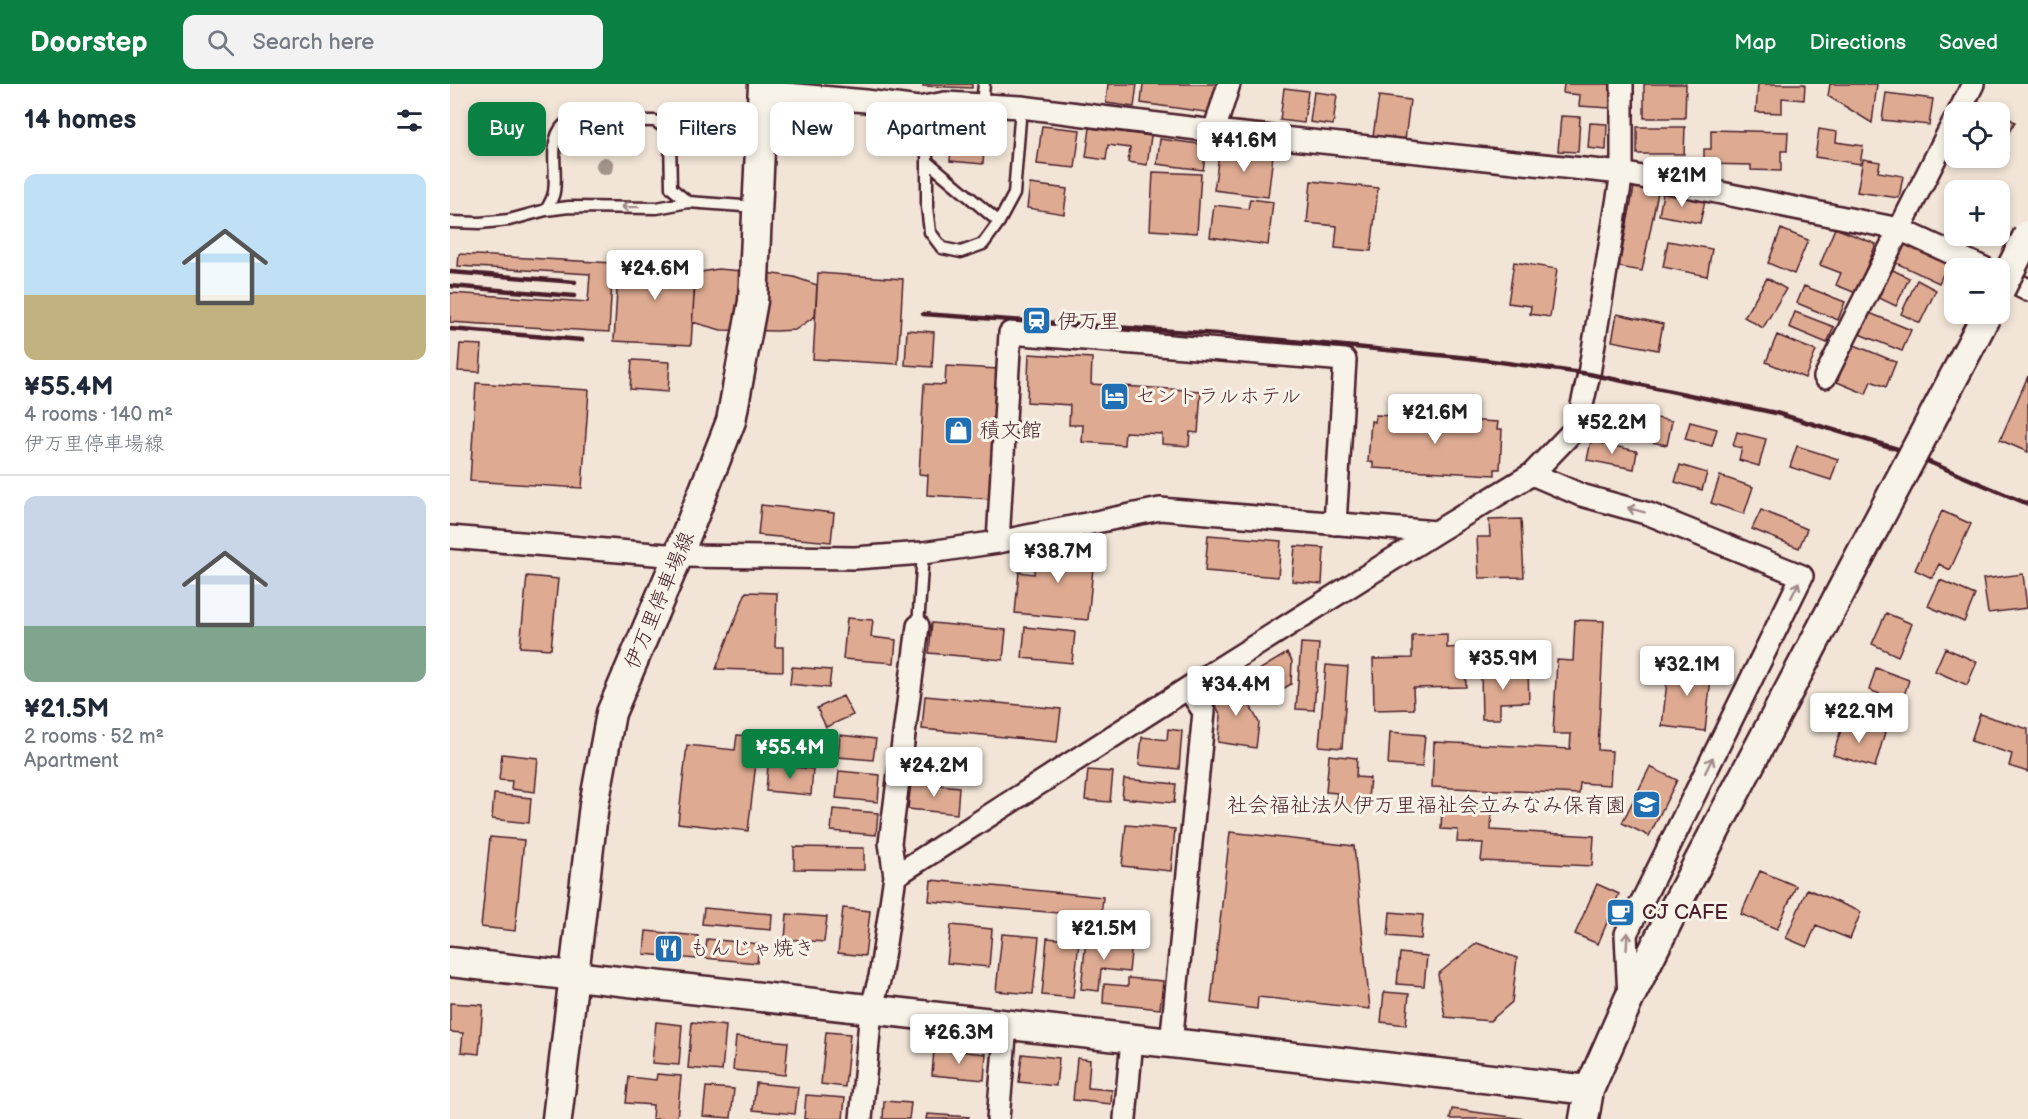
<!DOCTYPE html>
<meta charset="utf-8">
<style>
:root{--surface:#fff;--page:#f2f2f3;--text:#1f2937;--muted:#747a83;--line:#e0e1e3;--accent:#0b8043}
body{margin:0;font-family:"Balsamiq Sans","Klee One",sans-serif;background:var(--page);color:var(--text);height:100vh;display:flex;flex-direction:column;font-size:22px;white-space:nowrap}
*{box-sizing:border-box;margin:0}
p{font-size:20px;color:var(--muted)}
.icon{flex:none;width:33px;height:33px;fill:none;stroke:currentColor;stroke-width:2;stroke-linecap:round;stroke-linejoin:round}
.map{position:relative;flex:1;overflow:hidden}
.details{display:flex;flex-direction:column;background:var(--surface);width:450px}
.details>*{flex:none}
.top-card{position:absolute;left:18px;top:18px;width:570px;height:54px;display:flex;gap:12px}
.controls{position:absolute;left:1494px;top:18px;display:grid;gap:12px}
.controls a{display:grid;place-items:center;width:66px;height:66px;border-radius:12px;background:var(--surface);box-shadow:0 3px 9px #0003;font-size:30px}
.price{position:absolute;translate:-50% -51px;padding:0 14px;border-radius:6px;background:#fff;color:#222;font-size:20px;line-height:39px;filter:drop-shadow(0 2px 3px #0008)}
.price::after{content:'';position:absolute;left:50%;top:36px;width:18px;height:14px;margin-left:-9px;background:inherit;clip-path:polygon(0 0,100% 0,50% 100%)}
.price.selected{background:var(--accent);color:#fff}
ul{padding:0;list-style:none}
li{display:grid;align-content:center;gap:12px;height:318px;padding:0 24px}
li+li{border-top:2px solid var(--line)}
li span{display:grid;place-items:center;height:186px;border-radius:12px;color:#555}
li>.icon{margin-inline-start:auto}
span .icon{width:108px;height:108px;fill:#fffc;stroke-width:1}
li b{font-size:26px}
h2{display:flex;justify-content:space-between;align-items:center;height:72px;padding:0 24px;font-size:26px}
.tag{padding:0 21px;border-radius:12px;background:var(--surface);box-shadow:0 3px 9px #0003;font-size:21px;line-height:54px}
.tag.selected{background:var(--accent);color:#fff}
header{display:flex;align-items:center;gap:36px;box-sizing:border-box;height:84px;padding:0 30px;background:var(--accent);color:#fff}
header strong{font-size:28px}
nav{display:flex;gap:33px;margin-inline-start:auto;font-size:21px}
.search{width:420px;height:54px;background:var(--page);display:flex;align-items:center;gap:15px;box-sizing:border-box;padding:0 21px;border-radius:12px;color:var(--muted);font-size:22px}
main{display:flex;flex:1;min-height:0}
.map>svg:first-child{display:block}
</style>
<header>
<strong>Doorstep</strong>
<div class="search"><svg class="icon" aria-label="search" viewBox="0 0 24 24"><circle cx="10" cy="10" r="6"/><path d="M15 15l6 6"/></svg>Search here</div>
<nav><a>Map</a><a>Directions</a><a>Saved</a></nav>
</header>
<main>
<section class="details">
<h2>14 homes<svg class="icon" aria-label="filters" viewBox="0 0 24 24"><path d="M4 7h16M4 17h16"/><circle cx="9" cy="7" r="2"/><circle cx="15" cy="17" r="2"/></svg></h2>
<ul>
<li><span style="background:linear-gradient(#bfe0f5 65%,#c2b280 0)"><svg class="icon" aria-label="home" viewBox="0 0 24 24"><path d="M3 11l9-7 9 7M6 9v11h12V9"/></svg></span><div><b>¥55.4M</b><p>4 rooms · 140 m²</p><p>伊万里停車場線</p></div></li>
<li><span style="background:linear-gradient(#c9d6e8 70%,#7fa58c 0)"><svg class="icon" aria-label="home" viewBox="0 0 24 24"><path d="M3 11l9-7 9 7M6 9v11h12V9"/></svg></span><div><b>¥21.5M</b><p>2 rooms · 52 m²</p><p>Apartment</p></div></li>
</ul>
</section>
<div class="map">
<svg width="1578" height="1035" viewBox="0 0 1578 1035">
<rect width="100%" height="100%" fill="#f2e5d7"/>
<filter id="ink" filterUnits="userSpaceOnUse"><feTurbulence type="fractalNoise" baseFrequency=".0167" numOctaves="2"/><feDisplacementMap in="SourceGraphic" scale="12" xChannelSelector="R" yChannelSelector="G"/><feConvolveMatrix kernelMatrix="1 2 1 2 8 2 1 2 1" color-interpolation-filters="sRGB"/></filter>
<g filter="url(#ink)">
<path fill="#deab92" stroke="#4a1f2b" stroke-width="1.5" d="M473,0H522V4L473,2Z
M658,0H687L684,23L656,19Z
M693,0H766L762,29L691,19Z
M1114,0H1161L1160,24L1129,22L1130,11L1113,9Z
M1194,0H1236L1235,34H1194Z
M1308,0H1355L1354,16L1332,14V29L1306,28Z
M1380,0H1427L1422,39L1378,12Z
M834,4L858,7L854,39L830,36Z
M864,8L887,11L883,41L860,38Z
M1436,9L1483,15L1479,41L1432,36Z
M929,12L960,16L955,56L923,52Z
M1530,18L1548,28H1523Z
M1550,29L1565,38L1555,55L1550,52Z
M1111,32L1130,33L1128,68L1108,67Z
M503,35L536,37L533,80L500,77Z
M1140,39L1157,40L1156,66L1138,64Z
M592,42L630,46L625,84L587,80Z
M1187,43H1235L1234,70H1187Z
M640,44L701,52L697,81L678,78L680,64L658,61L656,76L636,73Z
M1369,45L1387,48L1386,58L1413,62L1410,80L1365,73Z
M1261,46L1338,48L1337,67H1331V87L1301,86V81L1254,80V65H1261Z
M710,55L757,61L753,86L707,80Z
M770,64L823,71L818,113L764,106Z
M1413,75L1430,78L1428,88L1453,92L1449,114L1407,108Z
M703,88L751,90L747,149L700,146Z
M861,97L928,104L921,167L885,164L887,142L857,139Z
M580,100L617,105L614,130L577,124Z
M1184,103L1208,108L1192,187L1169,183Z
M1213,109L1255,117L1250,139L1209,131Z
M800,115L823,118L818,161L760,153L764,121L798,125Z
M1385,144L1426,160L1406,209L1386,201L1391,189L1370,181Z
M1331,145L1358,156L1344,190L1318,179Z
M1218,157L1262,165L1257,192L1213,183Z
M1456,157L1499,177L1489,199L1446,179Z
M9,170L163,179L159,248L0,238V209L138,218L140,190L8,182Z
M169,173L246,178L241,261L164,257Z
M1064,178L1107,185L1100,233L1080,230L1081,222L1058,219Z
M1439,184L1459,194L1446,222L1425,212Z
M268,185L317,189L344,193L367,201L365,232L345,246L326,247L271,246L242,238L246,189Z
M368,189L453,195L448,280L363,275Z
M1317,194L1336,205L1313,244L1294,233Z
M1467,196L1486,206L1470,239L1451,230Z
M1354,202L1395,218L1388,236L1347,219Z
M1345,228L1384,243L1377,259L1339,243Z
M1417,228L1461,246L1452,267L1409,250Z
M1167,230L1213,240L1208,266L1162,257Z
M457,246L484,248L482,283L455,281Z
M1327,251L1366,267L1355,294L1316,278Z
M10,260L32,261L30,288L8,287Z
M1402,260L1446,278L1436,303L1421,297L1416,310L1387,298Z
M579,270L642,274L641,300L751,307L748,349L740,348L739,362L712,360V350L675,348L674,361L632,358L633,341H619L620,321L577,318Z
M182,276L220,278L218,308L180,305Z
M496,282L548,285L541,415L477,411L478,391L469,390L474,300L495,301Z
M1578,292V368L1550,356Z
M26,299L139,306L132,404L20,397Z
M1150,323L1222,337L1217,361L1145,347Z
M926,331L1048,338L1047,345H1052L1050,385H1045V391L923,384V378H918L921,337L925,338Z
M1240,338L1267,345L1262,362L1235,355Z
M1287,348L1316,355L1309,382L1289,376L1292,364L1283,362Z
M1141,357L1187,367L1184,385L1137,376Z
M1347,362L1388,375L1381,396L1340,383Z
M1230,381L1257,389L1252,406L1225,398Z
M1270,392L1303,403L1294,430L1261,419Z
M311,421L384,429L381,458L308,451Z
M1311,426L1357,445L1349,464L1302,445Z
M1492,427L1521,440L1500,486L1489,480L1482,494L1465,486Z
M1071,435L1074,493L1029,494L1027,453H1040L1039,436Z
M758,451L831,457L828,493L755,487Z
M632,461L645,463L638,536L565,529L569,488L584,490L586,469Z
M845,462L874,464L872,500L842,497Z
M1573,490L1577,524L1538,529L1533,495Z
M77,492L108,495L101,565L70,563Z
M1490,496L1525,511L1514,538L1478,522Z
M296,508L327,509L325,563H333V587L266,585Z
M1436,529L1462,540L1448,572L1422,560Z
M397,534L423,536L421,553L446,556L444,579L393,575Z
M1125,536L1154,537L1148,666L1162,667L1160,701L1130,699L1129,710L982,703L984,658L1120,665L1121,650H1103L1107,576L1123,577Z
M482,539L556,546L553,576L479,569Z
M575,543L625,548L622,579L572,574Z
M997,550V564L1015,563L1016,603L963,604L964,625L924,626L923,575L962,574V551Z
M851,559L869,560L864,626L846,625Z
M1495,564L1527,578L1517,601L1485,587Z
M837,569L842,577L841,600L811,618L796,594Z
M1219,580L1262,585L1255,647L1212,642Z
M876,581L898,583L892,664L869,662Z
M342,583L381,586L379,604L340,600Z
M1426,584L1459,596L1452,618L1419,606Z
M1078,587L1079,618L1050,619V635H1032L1031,588Z
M787,596L809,639L806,664L768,658L771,632L760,610Z
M393,612L403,631L376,643L367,624Z
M475,612L611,625L607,658L472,645Z
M1530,630L1578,645V688L1559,682L1562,670L1521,657Z
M1394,636L1435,648L1425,683L1383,671Z
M718,645L732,647L729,685L689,681L692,653L717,656Z
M940,648L975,651L972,683L938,681Z
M287,651L309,653L298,747L228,739L237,661L285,666Z
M390,651L426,655L423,676L388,673Z
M52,670L88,674L85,708L61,705L62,697L49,696Z
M879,671L907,674L906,693L920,694L917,725L885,722L887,709L876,708Z
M318,681L363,685L361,711L316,707Z
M1200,683L1227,696L1199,752L1172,739Z
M638,686L663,688L660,718L635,716Z
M389,687L430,691L428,718L386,714Z
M674,695L726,700L724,719L672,714Z
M461,698L509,703L507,730L458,725Z
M44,710L81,714L79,739L42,735Z
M992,724L1042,727L1041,746L1144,752L1142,782L1031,777L1033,759L1007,758L1008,746L991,745Z
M383,725L428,729L426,751L381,747Z
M676,741L725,745L721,787L672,782Z
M780,748L904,762L920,925L808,913L807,925L761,919Z
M40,753L74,756L65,847L31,843Z
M344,763L414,764V786L344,785Z
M1310,787L1346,802L1327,845L1291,830Z
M481,796L653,813L651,833L479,817Z
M1147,800L1169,810L1148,860L1125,850Z
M1357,805L1411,828L1400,855L1366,841L1357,863L1336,854Z
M254,824L322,830L321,846L252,840Z
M393,824L420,827L415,872L388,869Z
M940,828L973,831L971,855L938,852Z
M337,830L377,833L374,858L335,855Z
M501,841L542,845L539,883L497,879Z
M196,847L248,852L246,875L194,870Z
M552,850L589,853L583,910L546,907Z
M597,854L629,857L623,914L592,911Z
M257,855L309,860L307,879L255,874Z
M636,855L682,859L679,888L651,885L649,907L631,905Z
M1027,859L1067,874L1062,918L1040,937L995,933L988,890Z
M950,869L977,872L974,902L947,900Z
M678,894L713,897L710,925L653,919L654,900L678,902Z
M934,908L959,910L956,941L931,938Z
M0,919L33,921L29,970L11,968L13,949L0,948Z
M206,938L232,941L229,981L202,979Z
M242,938L276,942L272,987L238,984Z
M376,948L400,950L395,1003L371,1000Z
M286,953L338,958L335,991L283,986Z
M484,965L536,970L534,996L482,991Z
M572,970L609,974L606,1002L569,998Z
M627,974L640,976L638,1004L662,1006L661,1020L623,1016Z
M207,990L231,992L227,1035H202L203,1021L176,1019L179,993L206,996Z
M306,999L348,1003L345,1030L303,1026Z
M256,1003L284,1005L281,1034L253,1032Z
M356,1011L395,1014L393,1035H354Z
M434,1017L461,1019L459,1035H433Z
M1002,1025L1076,1035H1000Z
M477,1030L519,1033L518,1035H476Z"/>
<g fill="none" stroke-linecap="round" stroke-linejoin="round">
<defs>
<path id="lane" d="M532,21L534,0
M468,24L477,59V123L480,148L492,164L511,168L533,160L549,138L564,110L571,23
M478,78L549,138
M96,126C99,121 103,114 104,108C108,83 95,51 120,36L205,37L215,44L220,53L221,104L238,118
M0,138L30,139L59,136L96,126L119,123L207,124L238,118L306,123
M468,542L473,469"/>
<path id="street" d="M313,8L416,17L468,24L495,19L571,23L764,47L1172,89L1449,145L1534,184
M1509,28L1523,0
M764,47L779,0
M1550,192L1578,206
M1375,293L1504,37
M1082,390L1131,411L1199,430L1352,492L1176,850L1179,915
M0,453L228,472L405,474L473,469L548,458L710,425L986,448
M548,458L560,249L895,276L885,440
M445,792L440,759L468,542
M721,960L754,628L738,604
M411,1035L421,926L430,893L445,792L738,604L986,448L1082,390L1127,343L1139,290L1172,89V0
M548,1035L556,941
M675,1035L682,955"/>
<path id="secondary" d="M0,878L1139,1006
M107,1035L144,721L161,629L228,472L281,337L303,217L313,0
M1134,1035L1139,1006L1179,915L1226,821"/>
</defs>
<use href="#lane" stroke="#4a1f2b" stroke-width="15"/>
<use href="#street" stroke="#4a1f2b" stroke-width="26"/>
<use href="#secondary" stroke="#4a1f2b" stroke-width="33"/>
<use href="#lane" stroke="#f7f3e8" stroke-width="10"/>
<use href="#street" stroke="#f7f3e8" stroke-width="21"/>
<use href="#secondary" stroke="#f7f3e8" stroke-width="28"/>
<path stroke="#4a1f2b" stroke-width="4.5" d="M0,188L125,198
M0,202L124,212
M473,230L767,250L1020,274L1139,290L1326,329L1451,366L1578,420
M0,245L132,256"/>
<defs>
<path id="secondary-bridge" d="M1550,206L1578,151
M1226,821L1537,230"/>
</defs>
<use href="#secondary-bridge" stroke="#4a1f2b" stroke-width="33" stroke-linecap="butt"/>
<use href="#secondary-bridge" stroke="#f7f3e8" stroke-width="28"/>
</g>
<circle fill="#a49389" cx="155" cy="82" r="9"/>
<defs><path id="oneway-shaft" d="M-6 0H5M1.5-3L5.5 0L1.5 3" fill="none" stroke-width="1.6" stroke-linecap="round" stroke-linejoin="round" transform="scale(1.5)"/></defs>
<g stroke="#a0898a">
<use href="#oneway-shaft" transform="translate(180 123) rotate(-179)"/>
<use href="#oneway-shaft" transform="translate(1186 426) rotate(-165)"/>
<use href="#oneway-shaft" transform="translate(1345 506) rotate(-64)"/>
<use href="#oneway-shaft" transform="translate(1259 681) rotate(-64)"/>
<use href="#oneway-shaft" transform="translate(1177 857) rotate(-87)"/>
</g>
</g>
<defs>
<symbol id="station-square" viewBox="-11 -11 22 22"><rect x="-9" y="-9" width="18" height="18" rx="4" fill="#1f6fb2" stroke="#f7f3e8"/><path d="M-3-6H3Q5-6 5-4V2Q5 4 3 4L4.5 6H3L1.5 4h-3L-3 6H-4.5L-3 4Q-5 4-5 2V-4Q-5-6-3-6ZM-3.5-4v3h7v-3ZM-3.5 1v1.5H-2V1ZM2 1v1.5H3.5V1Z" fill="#fff"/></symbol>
<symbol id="hotel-square" viewBox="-11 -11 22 22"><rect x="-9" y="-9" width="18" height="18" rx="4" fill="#1f6fb2" stroke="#f7f3e8"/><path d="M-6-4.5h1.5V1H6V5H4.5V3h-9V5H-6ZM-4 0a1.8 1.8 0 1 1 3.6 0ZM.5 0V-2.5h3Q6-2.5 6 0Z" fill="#fff"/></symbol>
<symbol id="shop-square" viewBox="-11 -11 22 22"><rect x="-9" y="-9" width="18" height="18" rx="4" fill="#1f6fb2" stroke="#f7f3e8"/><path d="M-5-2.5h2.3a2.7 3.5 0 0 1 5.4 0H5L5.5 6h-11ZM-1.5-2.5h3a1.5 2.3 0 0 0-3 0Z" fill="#fff"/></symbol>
<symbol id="school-square" viewBox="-11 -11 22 22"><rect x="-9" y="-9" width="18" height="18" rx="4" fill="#1f6fb2" stroke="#f7f3e8"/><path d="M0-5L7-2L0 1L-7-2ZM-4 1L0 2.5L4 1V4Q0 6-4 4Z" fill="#fff"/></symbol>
<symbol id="cafe-square" viewBox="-11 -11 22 22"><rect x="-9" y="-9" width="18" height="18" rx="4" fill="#1f6fb2" stroke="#f7f3e8"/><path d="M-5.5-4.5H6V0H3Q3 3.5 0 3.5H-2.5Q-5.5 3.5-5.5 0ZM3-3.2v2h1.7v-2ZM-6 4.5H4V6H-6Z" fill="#fff"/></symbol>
<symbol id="restaurant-square" viewBox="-11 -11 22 22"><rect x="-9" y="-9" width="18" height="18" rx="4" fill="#1f6fb2" stroke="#f7f3e8"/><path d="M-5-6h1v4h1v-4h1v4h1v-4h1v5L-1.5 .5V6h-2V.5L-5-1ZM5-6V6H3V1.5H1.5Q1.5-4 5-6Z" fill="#fff"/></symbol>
</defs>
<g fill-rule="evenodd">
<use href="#station-square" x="570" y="220" width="33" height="33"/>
<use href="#hotel-square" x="648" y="296" width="33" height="33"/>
<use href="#shop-square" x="492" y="330" width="33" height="33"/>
<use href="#school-square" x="1180" y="704" width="33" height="33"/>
<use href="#cafe-square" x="1154" y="812" width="33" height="33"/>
<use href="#restaurant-square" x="202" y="848" width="33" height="33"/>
</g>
<g text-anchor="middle" stroke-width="6" stroke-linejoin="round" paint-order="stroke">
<g font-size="21" fill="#4a1f2b" stroke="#f7f3e8" text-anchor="start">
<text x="607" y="244">伊万里</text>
<text x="685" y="319">セントラルホテル</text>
<text x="529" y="353">積文館</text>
<text x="1176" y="728" text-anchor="end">社会福祉法人伊万里福祉会立みなみ保育園</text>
<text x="1192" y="835">CJ CAFE</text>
<text x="239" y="871">もんじゃ焼き</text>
</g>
<g font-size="21" fill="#4a1f2b" stroke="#f7f3e8">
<text transform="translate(209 516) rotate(-67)" y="7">伊万里停車場線</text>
</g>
</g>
</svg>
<div class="controls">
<a><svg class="icon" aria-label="locate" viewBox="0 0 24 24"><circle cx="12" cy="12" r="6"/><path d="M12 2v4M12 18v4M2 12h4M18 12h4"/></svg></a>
<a>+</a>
<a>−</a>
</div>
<b class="price" style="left:794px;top:89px">¥41.6M</b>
<b class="price" style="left:1232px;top:124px">¥21M</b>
<b class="price" style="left:205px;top:217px">¥24.6M</b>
<b class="price" style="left:985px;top:361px">¥21.6M</b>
<b class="price" style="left:1162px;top:371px">¥52.2M</b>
<b class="price" style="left:608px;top:500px">¥38.7M</b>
<b class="price" style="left:1053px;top:607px">¥35.9M</b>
<b class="price" style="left:1237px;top:613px">¥32.1M</b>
<b class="price" style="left:786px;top:633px">¥34.4M</b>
<b class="price" style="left:1409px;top:660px">¥22.9M</b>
<b class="price selected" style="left:340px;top:696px">¥55.4M</b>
<b class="price" style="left:484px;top:714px">¥24.2M</b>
<b class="price" style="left:654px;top:877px">¥21.5M</b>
<b class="price" style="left:509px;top:981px">¥26.3M</b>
<div class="top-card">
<a class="tag selected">Buy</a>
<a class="tag">Rent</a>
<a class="tag">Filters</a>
<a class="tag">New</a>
<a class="tag">Apartment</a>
</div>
</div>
</main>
